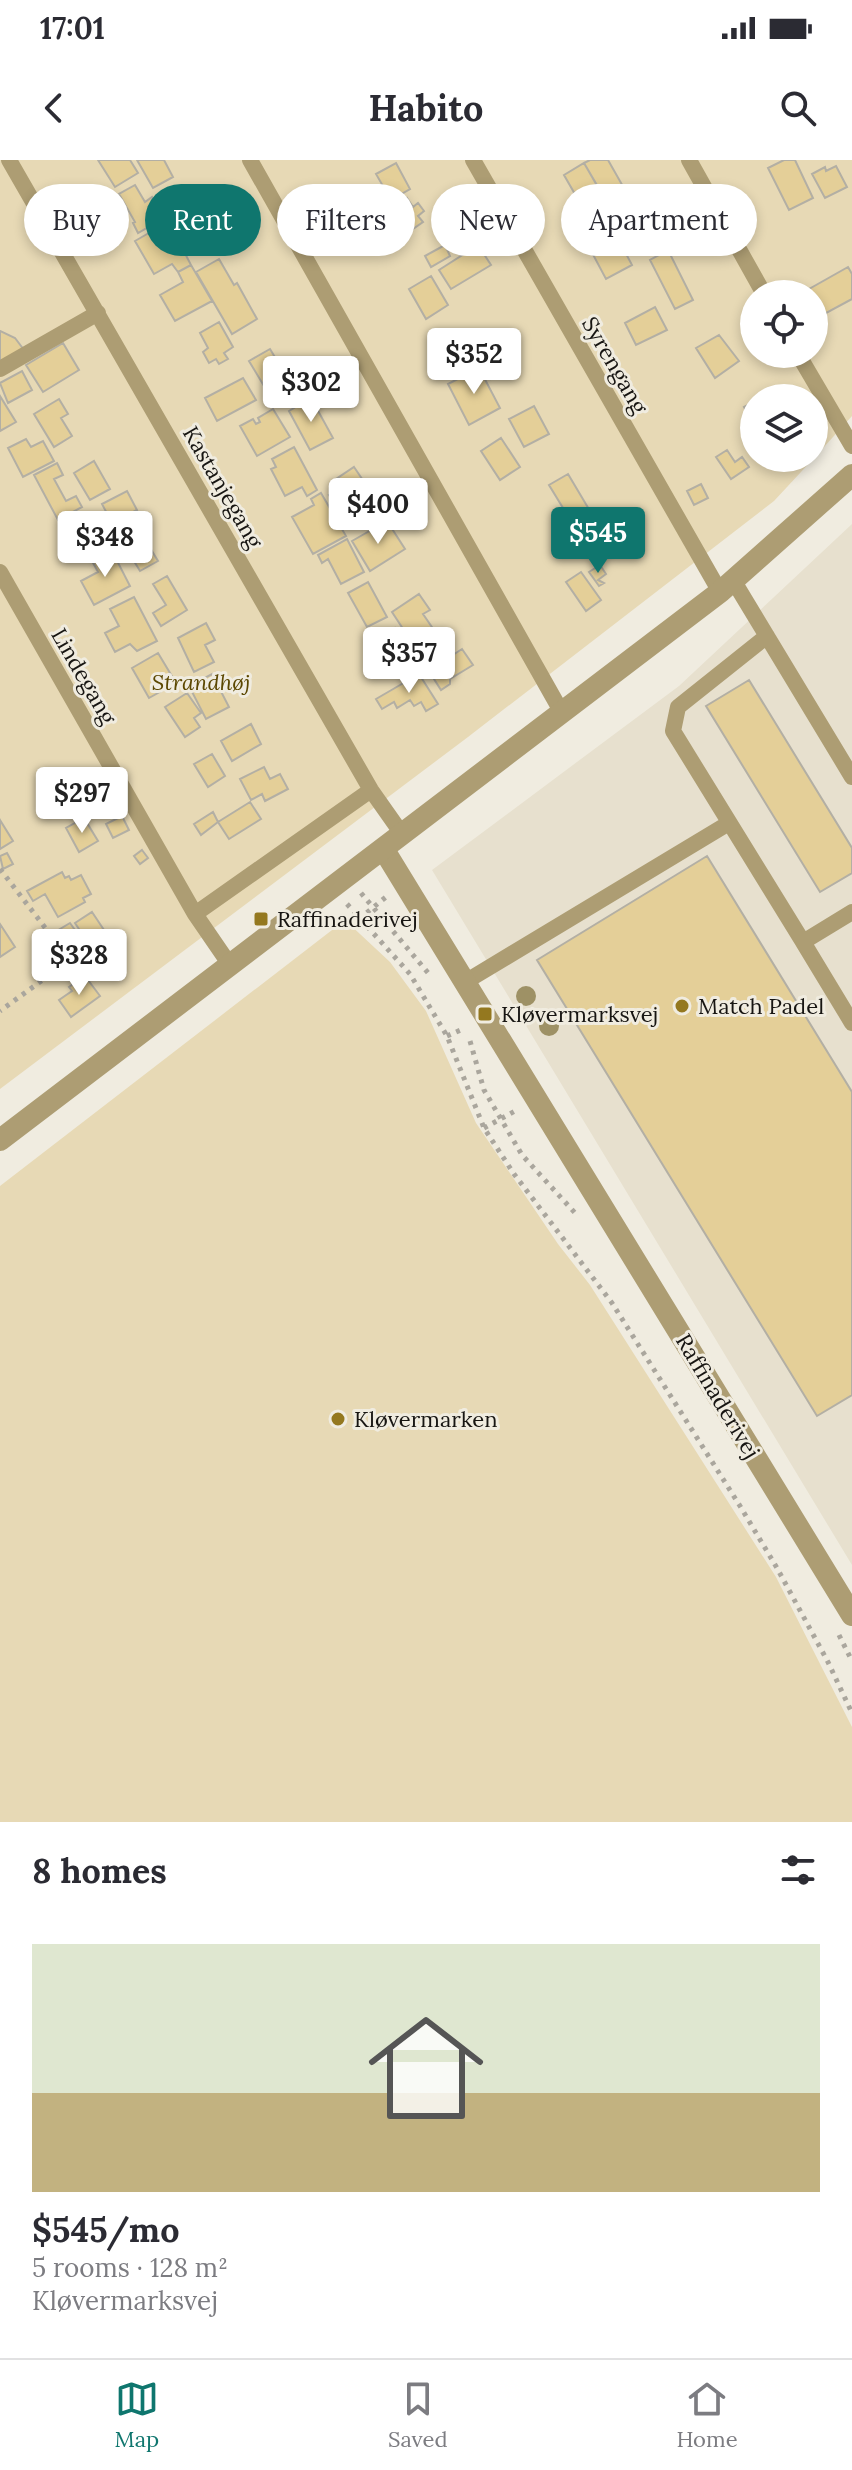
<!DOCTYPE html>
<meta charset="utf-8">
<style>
:root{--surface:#fff;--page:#f7f7f7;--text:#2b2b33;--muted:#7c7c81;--line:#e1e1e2;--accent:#0f766e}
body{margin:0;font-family:Lora,serif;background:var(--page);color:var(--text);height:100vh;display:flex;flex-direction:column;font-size:30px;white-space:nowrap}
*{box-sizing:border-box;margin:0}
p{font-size:26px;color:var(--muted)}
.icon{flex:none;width:44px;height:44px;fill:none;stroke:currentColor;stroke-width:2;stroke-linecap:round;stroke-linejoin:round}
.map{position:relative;height:1662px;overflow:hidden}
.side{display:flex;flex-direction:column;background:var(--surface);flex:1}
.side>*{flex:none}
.guide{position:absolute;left:24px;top:24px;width:804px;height:72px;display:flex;gap:16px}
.fabs{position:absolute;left:740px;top:120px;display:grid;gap:16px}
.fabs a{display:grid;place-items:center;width:88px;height:88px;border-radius:50%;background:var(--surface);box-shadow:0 4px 12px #0003;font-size:40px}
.price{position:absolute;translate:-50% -68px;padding:0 18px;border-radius:8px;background:#fff;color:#222;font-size:26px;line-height:52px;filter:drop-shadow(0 2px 4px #0008)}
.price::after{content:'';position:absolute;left:50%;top:48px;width:24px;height:18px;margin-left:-12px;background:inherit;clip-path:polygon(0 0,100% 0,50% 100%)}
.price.selected{background:var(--accent);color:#fff}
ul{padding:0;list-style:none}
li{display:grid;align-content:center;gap:16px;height:424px;padding:0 32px}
li span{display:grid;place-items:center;height:248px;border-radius:0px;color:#555}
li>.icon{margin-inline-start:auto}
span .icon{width:144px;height:144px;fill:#fffc;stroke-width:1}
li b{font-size:34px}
h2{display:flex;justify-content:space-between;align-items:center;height:96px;padding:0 32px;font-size:34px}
.tag{padding:0 28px;border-radius:36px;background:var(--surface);box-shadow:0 4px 12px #0003;font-size:28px;line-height:72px}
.tag.selected{background:var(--accent);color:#fff}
.status{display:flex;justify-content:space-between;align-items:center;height:56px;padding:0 40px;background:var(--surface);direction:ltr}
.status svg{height:22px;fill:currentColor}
header{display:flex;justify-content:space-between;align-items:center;height:104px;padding:0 32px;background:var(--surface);font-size:36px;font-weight:800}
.dock{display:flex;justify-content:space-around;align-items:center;height:112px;border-top:2px solid var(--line);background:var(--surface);font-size:22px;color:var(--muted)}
.dock a{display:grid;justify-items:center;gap:4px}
.dock .selected{color:var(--accent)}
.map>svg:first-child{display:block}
</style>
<div class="status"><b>17:01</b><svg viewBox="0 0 49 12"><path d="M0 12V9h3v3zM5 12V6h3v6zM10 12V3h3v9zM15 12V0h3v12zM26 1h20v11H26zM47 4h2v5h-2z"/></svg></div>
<header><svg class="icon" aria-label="back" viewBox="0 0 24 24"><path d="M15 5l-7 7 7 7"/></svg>Habito<svg class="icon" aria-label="search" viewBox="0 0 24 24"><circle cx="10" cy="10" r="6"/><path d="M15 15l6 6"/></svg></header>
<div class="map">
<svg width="852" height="1662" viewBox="0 0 852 1662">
<rect width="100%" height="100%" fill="#f0ece0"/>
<path fill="#e7e0ce" d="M852,364V1405L432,710L679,526Z"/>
<path fill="#e7d9b5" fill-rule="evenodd" d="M0,0H852V256L814,298V238H754V298H814L774,341L468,577L0,929ZM754,134H814V194H754Z
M345,760L390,802L426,851L476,963L558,1084L590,1125L776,1417L852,1567V1662H0V1026Z"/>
<path fill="#e4cf98" stroke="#b3afa4" stroke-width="2" d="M98,0H130L138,13L115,27Z
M137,0H164L173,17L153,28Z
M590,0H608L633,44L614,54L584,3Z
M784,0H795L813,38L789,50L768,8Z
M396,3L410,29L391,40L376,14Z
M584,3L607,43L587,55L564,15Z
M836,6L847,27L825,38L812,14L825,7L826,11Z
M135,25L145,42L152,37L164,58L138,73L133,63L135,62L119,34Z
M375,26L385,42L364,54L355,38Z
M407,38L413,47L418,43L424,51L418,56L423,62L407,73L391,49Z
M187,39L198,57L203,54L214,73L189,88L166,51Z
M388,50L404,75L382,90L366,65Z
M154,70L163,86L177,78L191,105L178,112L172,104L154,114L135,81Z
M615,73L632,105L606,119L589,87Z
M445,85L450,96L431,107L425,96Z
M478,85L491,105L451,129L439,110Z
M668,90L693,140L675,149L650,100Z
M219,99L234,125L237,123L257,159L232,174L196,112Z
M191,105L212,141L175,161L160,135L183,122L178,112Z
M848,107L852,114V139L817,158L814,153V134L802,133Z
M431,116L448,145L426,159L409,129Z
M655,147L667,170L636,185L625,163Z
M219,162L233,187L224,193L228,199L219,204L216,199L209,203L203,192L208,188L200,173Z
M0,171L15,178L24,190L0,204Z
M719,175L739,201L715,218L696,188Z
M498,179L503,188L513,183L518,192L511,196L515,206L491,219L476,191Z
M63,183L79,210L43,232L26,205Z
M270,189L288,219L267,231L249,201Z
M479,208L500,248L469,265L448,224Z
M22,211L32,230L8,243L0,223Z
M243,218L256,240L217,261L205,238Z
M0,236L16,262L0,271Z
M311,238L333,278L310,290L289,251Z
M59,239L68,254L61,258L72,276L54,287L34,254Z
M754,242V266L744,247Z
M534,246L549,274L524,287L509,259Z
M273,249L290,277L257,296L240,266L253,259L256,264L260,262L258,258Z
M501,278L520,307L500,320L481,291Z
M26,279L31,287L43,281L54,301L23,317L8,288Z
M294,287L317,330L307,336L302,327L285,336L271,309L276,307L272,299Z
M727,290L735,302L742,297L749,307L731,319L716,297Z
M94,301L110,329L90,340L74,313Z
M57,303L63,315L54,319L66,341L76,336L82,347L58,360L34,315Z
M354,307L371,332L356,342L365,355L350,365L329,335L339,329L333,321Z
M568,314L590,351L571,361L549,325Z
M701,324L708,338L694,345L687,331Z
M127,331L137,350L112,363L102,344Z
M321,333L346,376L313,394L292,357L314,345L311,339Z
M601,355L606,363L597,369L592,362Z
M84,358L97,387L80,395L67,366Z
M626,360L637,376L614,392L603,376Z
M387,361L405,389L370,411L352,381Z
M144,378L158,401L140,411L126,388Z
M347,379L364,412L341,424L328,399L322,403L318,395Z
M112,391L130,426L94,445L81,421L98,412L92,401Z
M600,405L606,414L598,420L604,423L599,426L589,412Z
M581,412L601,440L586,451L566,422Z
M167,416L187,450L161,466L153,453L166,445L153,424Z
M368,422L387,457L367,467L348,433Z
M419,434L430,450L423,454L436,473L415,487L392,452Z
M134,437L157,481L137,491L130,484L115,492L105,473L119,466L110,449Z
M206,463L215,480L205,485L214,502L194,512L178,478Z
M395,468L416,503L393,517L372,482Z
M462,489L473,505L450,519V524L441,530L427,508L440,498L442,502Z
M158,493L176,523L149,538L132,508Z
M212,514L229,547L206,559L189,526Z
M419,514L438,544L426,551L421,542L414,546L410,540L397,548L394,542L382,549L376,539Z
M749,520L852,688V713L820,732L706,546Z
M187,533L201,553L194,558L200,567L185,577L165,547Z
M251,564L261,584L232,601L221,581Z
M212,594L225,616L208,627L194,604Z
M264,607L270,619L280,614L288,629L265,641L262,634L251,640L240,619Z
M250,642L261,659L229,679L218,662Z
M213,652L218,662L201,675L194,664Z
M122,656L129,670L113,678L106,664Z
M84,658L98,681L79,692L66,668Z
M0,660L13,681L0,689Z
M142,690L148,698L140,704L134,696Z
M7,693L13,704L3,709L0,696Z
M707,696L852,932V1235L817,1256L537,800Z
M62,712L65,718L69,716L71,720L81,715L91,734L83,738L85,742L58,757L45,734L33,741L27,731Z
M92,752L116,788L99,799L75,763Z
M70,763L77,773L62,782L55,772Z
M0,764L15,787L0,797Z
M85,816L100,836L71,857L59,840L72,831L69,827Z"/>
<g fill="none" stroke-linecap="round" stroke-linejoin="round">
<path stroke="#aaa69d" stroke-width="5" stroke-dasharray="4 6" stroke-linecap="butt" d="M0,709L70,800L0,851
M361,733L429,814
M347,744L410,814L447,876L484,968L514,1014L612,1143L740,1346L777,1408L828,1502L852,1553
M359,759L386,737
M447,876L463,869
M470,881L484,930L522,995L576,1054
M484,968L515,951
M839,1475L852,1501"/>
<path stroke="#ad9d73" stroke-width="16" d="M9,0L371,630L402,674
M250,0L561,551
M473,0L720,432
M689,0L764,134
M798,194L852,286
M0,209L98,153
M0,412L195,754L230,805
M733,420L852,617
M767,476L678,547L673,571L803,782
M852,752L803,782L852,863
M195,754L371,630
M465,822L729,663"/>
<path stroke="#ad9d73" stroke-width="22" d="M384,690L852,1455"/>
<path stroke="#ad9d73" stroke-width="22" d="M0,980L720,432L852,315"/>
</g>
<g fill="#9e9165">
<circle cx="526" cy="836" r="10"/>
<circle cx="549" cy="866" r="10"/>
</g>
<g fill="#94781f" stroke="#f0ece0" stroke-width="3">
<rect x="253" y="751" width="16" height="16" rx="4"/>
<circle cx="682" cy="846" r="8"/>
<rect x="477" y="846" width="16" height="16" rx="4"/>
<circle cx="338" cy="1259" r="8"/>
</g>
<g text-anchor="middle" stroke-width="6" stroke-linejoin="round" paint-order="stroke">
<g font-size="22" fill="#171512" stroke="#f0ece0">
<text transform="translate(615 205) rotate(60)" y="8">Syrengang</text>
<text transform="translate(223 327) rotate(60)" y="8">Kastanjegang</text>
<text transform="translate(84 516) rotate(60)" y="8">Lindegang</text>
<text transform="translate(718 1236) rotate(59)" y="8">Raffinaderivej</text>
</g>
<g font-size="22" font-style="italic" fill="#5b4700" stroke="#f0ece0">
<text x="201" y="530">Strandhøj</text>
</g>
<g font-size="22" fill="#171512" stroke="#f0ece0" text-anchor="start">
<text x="277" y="767">Raffinaderivej</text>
<text x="698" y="854">Match Padel</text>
<text x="501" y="862">Kløvermarksvej</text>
<text x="354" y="1267">Kløvermarken</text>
</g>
</g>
</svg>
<div class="fabs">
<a><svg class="icon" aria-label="locate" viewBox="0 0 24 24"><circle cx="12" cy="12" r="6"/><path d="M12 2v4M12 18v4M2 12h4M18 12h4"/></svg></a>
<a><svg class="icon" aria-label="layers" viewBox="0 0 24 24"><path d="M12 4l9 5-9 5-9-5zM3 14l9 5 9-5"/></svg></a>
</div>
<b class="price" style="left:474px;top:236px">$352</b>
<b class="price" style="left:311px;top:264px">$302</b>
<b class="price" style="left:378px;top:386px">$400</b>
<b class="price selected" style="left:598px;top:415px">$545</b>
<b class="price" style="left:105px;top:419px">$348</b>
<b class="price" style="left:409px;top:535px">$357</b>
<b class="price" style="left:82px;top:675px">$297</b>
<b class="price" style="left:79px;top:837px">$328</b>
<div class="guide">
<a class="tag">Buy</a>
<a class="tag selected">Rent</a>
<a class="tag">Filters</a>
<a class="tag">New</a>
<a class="tag">Apartment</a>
</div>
</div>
<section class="side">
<h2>8 homes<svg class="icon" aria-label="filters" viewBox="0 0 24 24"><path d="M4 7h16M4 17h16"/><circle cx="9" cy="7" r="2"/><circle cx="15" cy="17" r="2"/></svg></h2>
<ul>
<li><span style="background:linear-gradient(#dfe7d0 60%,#c2b280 0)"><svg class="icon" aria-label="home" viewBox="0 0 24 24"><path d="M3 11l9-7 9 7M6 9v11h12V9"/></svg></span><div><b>$545/mo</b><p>5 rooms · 128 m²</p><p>Kløvermarksvej</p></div></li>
</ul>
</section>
<nav class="dock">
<a class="selected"><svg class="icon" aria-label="map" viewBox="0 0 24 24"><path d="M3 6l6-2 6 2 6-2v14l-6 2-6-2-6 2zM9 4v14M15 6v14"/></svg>Map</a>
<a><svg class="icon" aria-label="saved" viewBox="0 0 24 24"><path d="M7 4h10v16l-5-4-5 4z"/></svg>Saved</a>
<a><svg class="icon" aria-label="home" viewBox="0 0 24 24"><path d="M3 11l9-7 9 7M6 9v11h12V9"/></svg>Home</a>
</nav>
